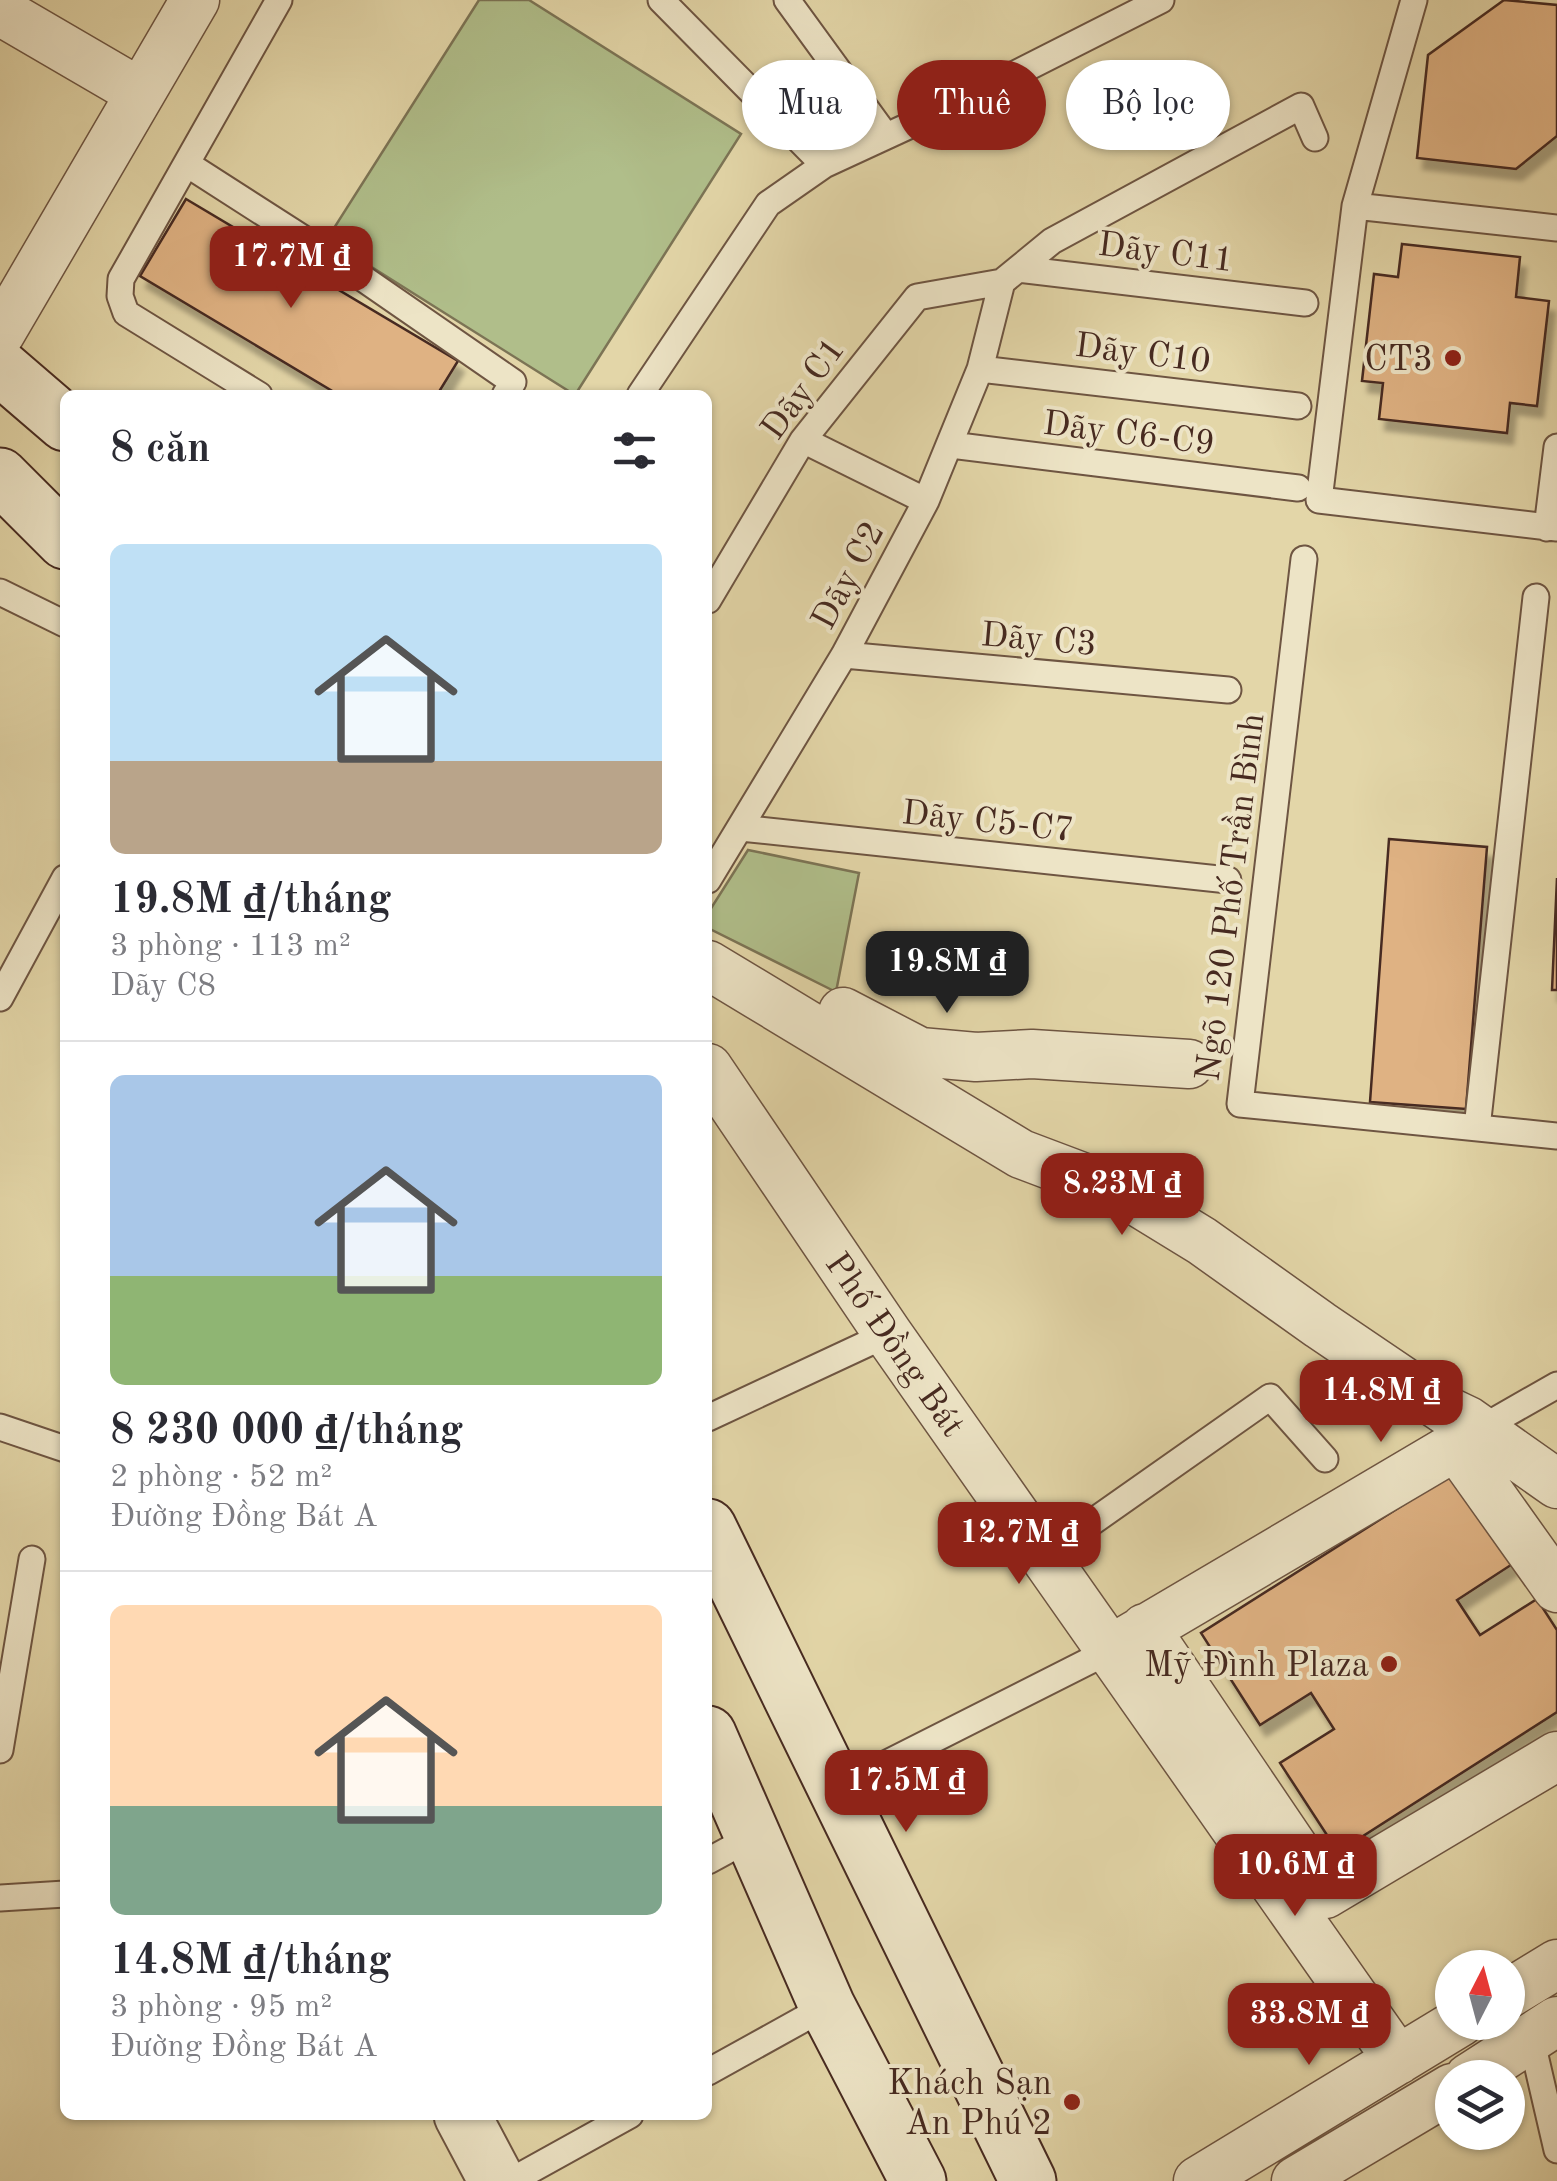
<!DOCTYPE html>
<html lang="vi">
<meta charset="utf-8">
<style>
:root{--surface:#fff;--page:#f7f7f7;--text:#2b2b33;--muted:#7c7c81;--line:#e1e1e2;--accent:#8f2418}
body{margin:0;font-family:"Old Standard TT",serif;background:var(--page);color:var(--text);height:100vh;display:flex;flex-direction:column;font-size:38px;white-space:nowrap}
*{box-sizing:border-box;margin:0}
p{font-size:32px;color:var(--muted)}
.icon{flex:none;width:55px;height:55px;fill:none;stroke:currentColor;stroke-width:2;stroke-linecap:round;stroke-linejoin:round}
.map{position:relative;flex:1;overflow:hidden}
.details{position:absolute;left:60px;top:390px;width:652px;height:1730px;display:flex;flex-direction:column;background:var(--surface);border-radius:15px;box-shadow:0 2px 8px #0004}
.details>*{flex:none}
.banner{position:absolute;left:742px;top:60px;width:662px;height:90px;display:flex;gap:20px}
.needle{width:65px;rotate:6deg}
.tools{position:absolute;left:1435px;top:1950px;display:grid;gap:20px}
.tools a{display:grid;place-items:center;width:90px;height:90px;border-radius:50%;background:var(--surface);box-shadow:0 2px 8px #0004;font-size:50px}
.price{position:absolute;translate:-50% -85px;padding:0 22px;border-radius:20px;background:var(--accent);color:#fff;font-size:32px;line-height:65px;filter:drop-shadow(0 2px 5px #0008)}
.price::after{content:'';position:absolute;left:50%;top:60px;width:30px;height:22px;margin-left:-15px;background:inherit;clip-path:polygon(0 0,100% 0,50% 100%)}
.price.on{background:#222;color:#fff}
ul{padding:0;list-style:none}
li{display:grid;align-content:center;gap:20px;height:530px;padding:0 50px}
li+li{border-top:2px solid var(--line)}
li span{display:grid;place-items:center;height:310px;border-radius:15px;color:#555}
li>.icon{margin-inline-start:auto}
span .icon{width:180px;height:180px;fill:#fffc;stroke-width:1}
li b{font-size:42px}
h2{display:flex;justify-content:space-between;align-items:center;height:120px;padding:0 50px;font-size:42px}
.chip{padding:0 35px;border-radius:45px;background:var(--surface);box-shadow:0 2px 8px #0004;font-size:35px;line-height:90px}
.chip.on{background:var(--accent);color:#fff}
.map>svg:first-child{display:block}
</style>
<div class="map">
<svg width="1557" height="2181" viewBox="0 0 1557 2181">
<defs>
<filter id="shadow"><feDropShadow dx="6" dy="11" stdDeviation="2.5" flood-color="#0004"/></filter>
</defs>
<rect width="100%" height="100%" fill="#e3d6a8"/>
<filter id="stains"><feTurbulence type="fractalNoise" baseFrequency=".002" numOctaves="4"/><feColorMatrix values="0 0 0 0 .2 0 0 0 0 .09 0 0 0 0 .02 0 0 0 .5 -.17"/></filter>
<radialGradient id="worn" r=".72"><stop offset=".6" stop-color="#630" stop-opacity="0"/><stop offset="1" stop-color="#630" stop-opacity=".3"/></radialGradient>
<path fill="#b0be8a" stroke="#7c7455" stroke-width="2.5" d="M479,0H529L741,134L575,395L327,239Z
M748,850L859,873L836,992L708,928V913Z"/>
<path fill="#dfb283" stroke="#472a20" stroke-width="2.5" filter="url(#shadow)" d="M1504,0L1557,5V136L1516,169L1417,158L1428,55Z
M186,199L458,361L437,395H339L140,276Z
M1402,244L1520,257L1516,297L1549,301L1537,406L1510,403L1507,433L1379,419L1383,383L1362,381L1374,274L1398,277Z
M1389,839L1487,847L1466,1109L1370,1102Z
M1557,878V990H1552Z
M1455,1472L1514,1563L1457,1600L1480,1635L1537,1599L1557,1630V1712L1338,1852L1280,1763L1334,1729L1311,1693L1260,1725L1201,1633Z"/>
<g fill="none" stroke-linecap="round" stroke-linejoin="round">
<defs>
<path id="service" d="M661,0L824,165
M787,0L886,136
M1414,0L1355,206L1319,500L1557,528
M187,164L335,259L513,382L505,395
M1355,206L1557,228
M1018,269L1305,303
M980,369L1298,406
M259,395L126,313L120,296L121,279L279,0
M640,395L768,204L824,165L956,104L1161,0
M803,440L926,501
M951,445L1298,488
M1547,528L1557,447
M1304,559L1240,1104L1557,1136
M0,592L65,624
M708,600L803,440L917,297L1002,282L1052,241L1301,106L1315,138
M844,655L1228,690
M741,828L1228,880
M708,880L844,655L926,501L980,369L1002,282
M0,998L65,878
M1477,1128L1536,597
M708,1418L888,1334
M0,1427L65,1449
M1480,1429L1557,1385
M1044,1556L1270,1397L1325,1459
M0,1750L32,1559
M836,1789L1111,1650
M708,1861L754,1836
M0,1898L65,1894
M1531,2038L1557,2150
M708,2072L827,2006
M511,2181L630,2115"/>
<path id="minor" d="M0,11L139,92
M0,334L195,0
M708,965L1021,1154L1082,1177L1140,1203L1202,1241L1320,1325L1447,1411L1468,1421L1557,1484
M843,1012L920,1052L976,1057L1032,1054L1189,1064
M708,1068L888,1334L1398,2060
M1145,1628L1325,1894L1557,1756
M1122,1643L1456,1446L1557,1588
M1508,1994L1557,1964
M1469,2078L1557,2021
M1198,2181L1460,2022
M1296,2181L1452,2088"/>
<path id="tertiary" d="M462,2115L497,2181"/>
<path id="secondary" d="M0,367L65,423
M0,476L65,541
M708,1527L1028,2181
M708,1734L827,2006L918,2181"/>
</defs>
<use href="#service" stroke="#6e5542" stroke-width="29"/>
<use href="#minor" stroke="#6e5542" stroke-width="51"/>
<use href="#tertiary" stroke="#6e5542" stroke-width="59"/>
<use href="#secondary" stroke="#472a20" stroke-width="59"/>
<use href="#service" stroke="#ede4c6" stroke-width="25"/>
<use href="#minor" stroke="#ede4c6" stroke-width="48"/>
<use href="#tertiary" stroke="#ede4c6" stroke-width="55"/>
<use href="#secondary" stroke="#ede4c6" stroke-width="55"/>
</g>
<g fill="#8f2418" stroke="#ede4c6" stroke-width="4">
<circle cx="1453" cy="358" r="10"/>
<circle cx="1389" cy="1664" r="10"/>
<circle cx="1072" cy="2102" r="10"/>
</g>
<g text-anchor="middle" stroke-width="8" stroke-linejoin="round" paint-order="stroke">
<g font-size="35" fill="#472a20" stroke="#ede4c6">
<text transform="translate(1166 251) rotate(7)" y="12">Dãy C11</text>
<text transform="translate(1143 352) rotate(7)" y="12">Dãy C10</text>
<text transform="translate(802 388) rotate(-54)" y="12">Dãy C1</text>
<text transform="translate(1129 432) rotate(7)" y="12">Dãy C6-C9</text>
<text transform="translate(847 575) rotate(-62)" y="12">Dãy C2</text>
<text transform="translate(1039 638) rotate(5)" y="12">Dãy C3</text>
<text transform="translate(988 820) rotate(6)" y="12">Dãy C5-C7</text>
<text transform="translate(1229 897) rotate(-83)" y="12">Ngõ 120 Phố Trần Bình</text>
<text transform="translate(896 1344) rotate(55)" y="12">Phố Đồng Bát</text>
</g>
<g font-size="35" fill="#472a20" stroke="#ede4c6" text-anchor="end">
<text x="1433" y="370">CT3</text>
<text x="1369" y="1676">Mỹ Đình Plaza</text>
<text x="1052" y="2094">Khách Sạn<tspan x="1052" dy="40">An Phú 2</tspan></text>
</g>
</g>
<rect width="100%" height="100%" filter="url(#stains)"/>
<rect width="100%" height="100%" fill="url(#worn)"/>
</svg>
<div class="tools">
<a><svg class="needle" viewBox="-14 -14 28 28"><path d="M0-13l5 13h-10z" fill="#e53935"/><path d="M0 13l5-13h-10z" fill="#7c7c81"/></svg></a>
<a><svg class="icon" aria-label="layers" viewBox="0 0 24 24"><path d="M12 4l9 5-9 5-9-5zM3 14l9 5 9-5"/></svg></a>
</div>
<b class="price" style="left:291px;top:311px">17.7M ₫</b>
<b class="price on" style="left:947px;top:1016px">19.8M ₫</b>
<b class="price" style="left:1122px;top:1238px">8.23M ₫</b>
<b class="price" style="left:1381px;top:1445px">14.8M ₫</b>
<b class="price" style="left:1019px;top:1587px">12.7M ₫</b>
<b class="price" style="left:906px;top:1835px">17.5M ₫</b>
<b class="price" style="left:1295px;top:1919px">10.6M ₫</b>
<b class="price" style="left:1309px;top:2068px">33.8M ₫</b>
<div class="banner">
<a class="chip">Mua</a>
<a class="chip on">Thuê</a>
<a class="chip">Bộ lọc</a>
</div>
<section class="details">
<h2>8 căn<svg class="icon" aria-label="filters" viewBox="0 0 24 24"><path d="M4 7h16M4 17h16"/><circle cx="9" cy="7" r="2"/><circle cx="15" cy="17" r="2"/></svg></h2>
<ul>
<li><span style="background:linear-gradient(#bfe0f5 70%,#b9a48a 0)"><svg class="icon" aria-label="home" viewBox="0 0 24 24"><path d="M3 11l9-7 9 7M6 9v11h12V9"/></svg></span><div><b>19.8M ₫/tháng</b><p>3 phòng · 113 m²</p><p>Dãy C8</p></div></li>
<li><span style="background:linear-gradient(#a9c7e8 65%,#8fb573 0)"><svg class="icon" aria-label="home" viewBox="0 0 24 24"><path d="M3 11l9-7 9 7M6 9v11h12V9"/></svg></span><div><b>8 230 000 ₫/tháng</b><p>2 phòng · 52 m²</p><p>Đường Đồng Bát A</p></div></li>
<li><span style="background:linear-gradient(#ffd9b3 65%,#7fa58c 0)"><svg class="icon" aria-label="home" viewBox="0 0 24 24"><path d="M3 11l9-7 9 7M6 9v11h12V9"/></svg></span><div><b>14.8M ₫/tháng</b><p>3 phòng · 95 m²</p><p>Đường Đồng Bát A</p></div></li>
</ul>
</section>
</div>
